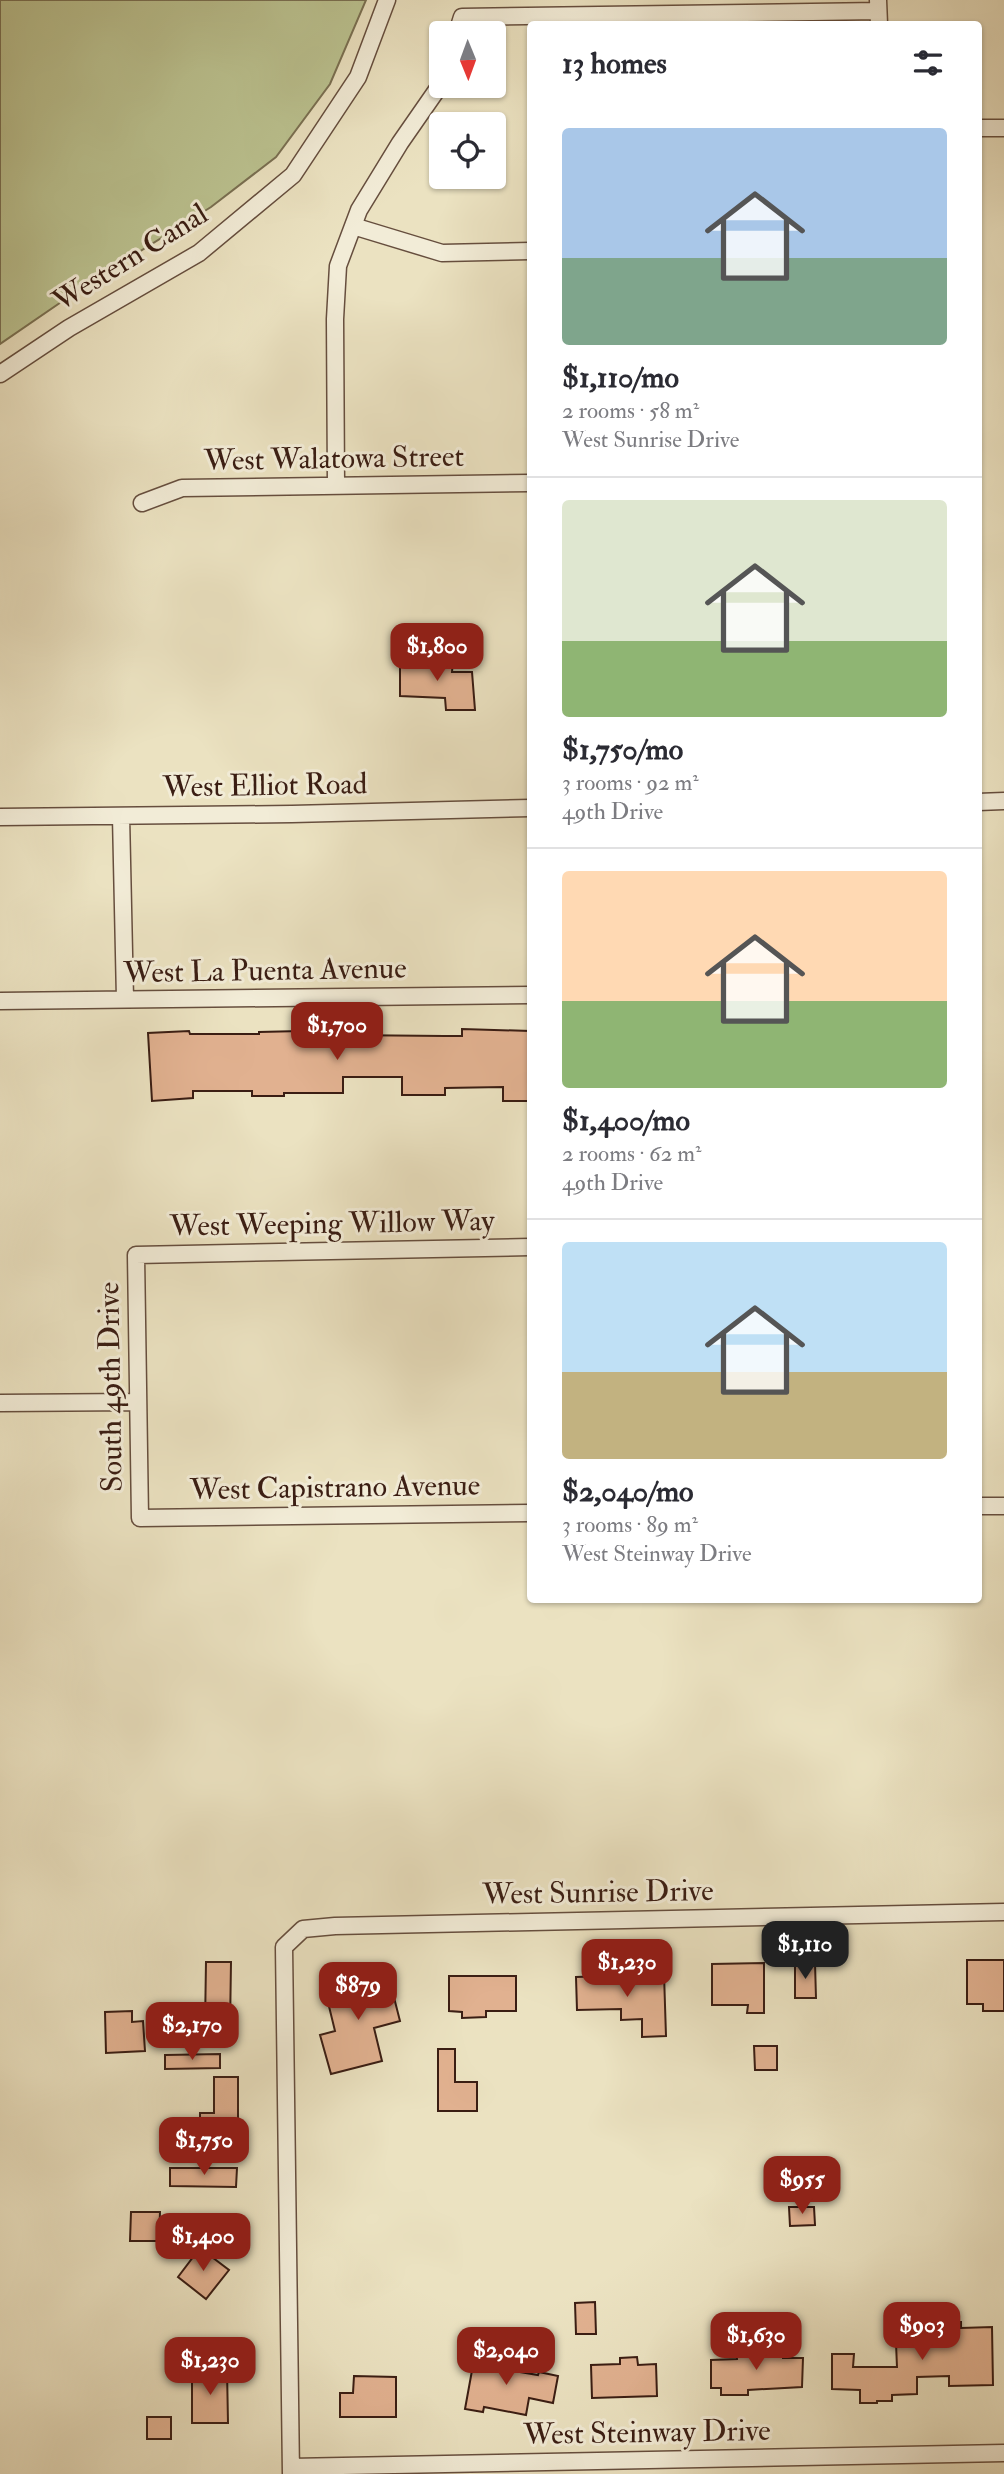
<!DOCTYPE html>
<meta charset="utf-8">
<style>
:root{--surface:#fff;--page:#f7f7f7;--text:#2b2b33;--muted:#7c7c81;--line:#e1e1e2;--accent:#8f2418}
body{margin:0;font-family:"IM FELL Double Pica",serif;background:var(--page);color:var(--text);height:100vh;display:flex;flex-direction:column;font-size:26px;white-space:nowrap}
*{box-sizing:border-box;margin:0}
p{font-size:23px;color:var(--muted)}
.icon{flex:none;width:38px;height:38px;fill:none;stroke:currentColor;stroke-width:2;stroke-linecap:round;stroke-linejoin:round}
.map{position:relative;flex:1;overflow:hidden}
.panel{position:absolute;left:527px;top:21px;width:455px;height:1582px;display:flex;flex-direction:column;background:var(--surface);border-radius:7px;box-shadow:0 2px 5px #0004}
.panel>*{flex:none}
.needle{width:46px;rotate:179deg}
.fabs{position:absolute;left:429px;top:21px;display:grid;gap:14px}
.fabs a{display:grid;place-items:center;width:77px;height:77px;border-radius:7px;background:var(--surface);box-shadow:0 2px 5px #0004;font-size:35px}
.price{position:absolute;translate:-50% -60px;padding:0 16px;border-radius:14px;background:var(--accent);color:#fff;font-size:23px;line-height:46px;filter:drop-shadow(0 2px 4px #0008)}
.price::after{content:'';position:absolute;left:50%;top:42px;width:21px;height:16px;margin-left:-10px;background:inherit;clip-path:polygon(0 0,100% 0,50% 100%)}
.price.current{background:#222;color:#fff}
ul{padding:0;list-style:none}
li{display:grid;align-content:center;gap:14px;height:371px;padding:0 35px}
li+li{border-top:2px solid var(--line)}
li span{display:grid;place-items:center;height:217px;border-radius:7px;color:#555}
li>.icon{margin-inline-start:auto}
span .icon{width:126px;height:126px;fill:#fffc;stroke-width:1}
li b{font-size:30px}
h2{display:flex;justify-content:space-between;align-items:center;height:84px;padding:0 35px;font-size:30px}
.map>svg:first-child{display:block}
</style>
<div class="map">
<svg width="1004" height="2474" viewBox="0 0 1004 2474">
<rect width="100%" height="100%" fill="#ebe2c1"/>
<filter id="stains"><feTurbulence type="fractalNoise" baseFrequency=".00286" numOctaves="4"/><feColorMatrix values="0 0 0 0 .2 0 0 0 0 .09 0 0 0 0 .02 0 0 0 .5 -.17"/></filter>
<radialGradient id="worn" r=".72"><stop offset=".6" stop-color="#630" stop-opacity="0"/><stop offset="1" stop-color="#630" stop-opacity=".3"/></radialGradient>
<path fill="#bbc290" stroke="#7a7052" stroke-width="2" d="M0,0H366L330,84L276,157L211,207L86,285L0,344Z"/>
<path fill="#e1b190" stroke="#3a1d13" stroke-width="2" d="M423,657V661H453L452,672H472L475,710H446L445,698L400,696V658Z
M462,1029L530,1031V1101H503V1087L445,1088V1095H402V1077H343V1093H284V1096H252V1091H193V1098L152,1101L148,1033L189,1031L190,1034H259V1032L343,1030V1035L444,1036H462Z
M967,1960H1004V2011H983V2004H967Z
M206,1962H231L230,2026H205Z
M764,1963V2013H747L748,2005H712V1964Z
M795,1963H815L816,1998H795Z
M388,1974L400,2021L374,2028L382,2061L331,2074L320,2035L335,2031L325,1990Z
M664,1974L666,2036L642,2037V2019L621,2020V2009L577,2010L576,1977Z
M449,1976H516V2011H486V2017L462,2018V2012L449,2011Z
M132,2011V2022L143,2021L145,2051L106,2053L105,2012Z
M754,2046H777V2070H755Z
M438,2049H455V2082H477V2111H438Z
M220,2054V2068L165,2069V2055Z
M214,2077H238V2135H200V2113H214Z
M170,2168H237L236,2187L170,2186Z
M789,2207H814L815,2225L790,2226Z
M131,2212H160L159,2241H130Z
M200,2248L229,2270L206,2299L178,2277Z
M595,2302L596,2334H576L575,2303Z
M946,2319V2322H961V2328L992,2327L993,2385L949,2386V2376L917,2377V2394L892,2395V2401H877V2403H860V2390L832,2389V2354H854L853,2367H897L896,2343L912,2342L911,2320Z
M783,2348V2358H803L802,2387L748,2390V2395H721V2388H711V2360L737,2359L736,2349Z
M475,2354L510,2361L508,2370L538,2375L539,2372L558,2376L553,2403L529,2398L526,2415L484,2407L483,2412L465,2409Z
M637,2357L638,2365L656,2364L657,2396L592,2398L591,2365L620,2364V2358Z
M192,2370H227L228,2423H192Z
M354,2376L396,2377V2417H340V2393H353Z
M147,2417H171V2439H147Z"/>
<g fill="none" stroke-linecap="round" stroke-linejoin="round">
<defs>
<path id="street" d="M878,0L879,24
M457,33L462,17L878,11
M978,128H1004
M353,226L442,253L530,251
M0,374L69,328L199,253L293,175L358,77L387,0
M336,486L335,319L338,266L359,210L400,143L441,84
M142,503L182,488L530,483
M978,802L1004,801
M121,816L125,999
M0,817L292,814L530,808
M0,1001L530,995
M530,1247L136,1255L140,1518L530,1513
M0,1403L137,1402
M978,1506H1004
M291,2467L1004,2453
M291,2474L284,1947L303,1929L335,1926L1004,1912"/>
</defs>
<use href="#street" stroke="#664e3e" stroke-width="19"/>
<use href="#street" stroke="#f2ecd7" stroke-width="16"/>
</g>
<g text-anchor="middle" stroke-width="6" stroke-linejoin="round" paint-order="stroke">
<g font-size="30" fill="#3a1d13" stroke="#f2ecd7">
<text transform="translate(130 257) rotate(-32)" y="10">Western Canal</text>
<text transform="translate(334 458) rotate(-1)" y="10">West Walatowa Street</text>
<text transform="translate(265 785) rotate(-1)" y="10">West Elliot Road</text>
<text transform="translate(265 970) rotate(-1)" y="10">West La Puenta Avenue</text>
<text transform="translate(332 1223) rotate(-1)" y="10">West Weeping Willow Way</text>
<text transform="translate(110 1387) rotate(-91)" y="10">South 49th Drive</text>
<text transform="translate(335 1487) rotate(-1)" y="10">West Capistrano Avenue</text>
<text transform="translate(598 1892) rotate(-1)" y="10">West Sunrise Drive</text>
<text transform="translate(647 2432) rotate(-1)" y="10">West Steinway Drive</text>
</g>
</g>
<rect width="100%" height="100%" filter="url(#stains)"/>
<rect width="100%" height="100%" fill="url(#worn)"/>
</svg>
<div class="fabs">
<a><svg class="needle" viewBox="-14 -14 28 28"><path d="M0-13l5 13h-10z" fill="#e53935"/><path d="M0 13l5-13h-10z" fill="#7c7c81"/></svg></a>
<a><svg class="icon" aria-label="locate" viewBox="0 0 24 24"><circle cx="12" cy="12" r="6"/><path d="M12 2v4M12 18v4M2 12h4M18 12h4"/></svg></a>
</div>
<b class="price" style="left:437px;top:683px">$1,800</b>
<b class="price" style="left:337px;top:1062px">$1,700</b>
<b class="price current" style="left:805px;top:1981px">$1,110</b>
<b class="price" style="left:627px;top:1999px">$1,230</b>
<b class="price" style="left:358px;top:2022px">$879</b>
<b class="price" style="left:192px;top:2062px">$2,170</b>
<b class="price" style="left:204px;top:2177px">$1,750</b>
<b class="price" style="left:802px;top:2216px">$955</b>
<b class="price" style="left:203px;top:2273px">$1,400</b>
<b class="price" style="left:922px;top:2362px">$903</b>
<b class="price" style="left:756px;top:2372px">$1,630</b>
<b class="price" style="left:506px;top:2387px">$2,040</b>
<b class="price" style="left:210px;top:2397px">$1,230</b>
<section class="panel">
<h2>13 homes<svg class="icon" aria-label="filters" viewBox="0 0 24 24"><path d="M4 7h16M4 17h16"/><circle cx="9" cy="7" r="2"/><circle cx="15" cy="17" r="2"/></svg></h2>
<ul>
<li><span style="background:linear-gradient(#a9c7e8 60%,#7fa58c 0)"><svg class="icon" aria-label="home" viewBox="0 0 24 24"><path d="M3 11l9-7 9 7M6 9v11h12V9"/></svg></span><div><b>$1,110/mo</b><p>2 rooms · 58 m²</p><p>West Sunrise Drive</p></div></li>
<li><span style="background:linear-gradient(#dfe7d0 65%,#8fb573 0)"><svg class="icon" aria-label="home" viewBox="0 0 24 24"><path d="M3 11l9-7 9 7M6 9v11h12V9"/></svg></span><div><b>$1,750/mo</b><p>3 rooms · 92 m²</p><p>49th Drive</p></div></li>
<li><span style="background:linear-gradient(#ffd9b3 60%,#8fb573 0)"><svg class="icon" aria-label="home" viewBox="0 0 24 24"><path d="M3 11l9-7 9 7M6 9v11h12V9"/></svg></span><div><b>$1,400/mo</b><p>2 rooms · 62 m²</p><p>49th Drive</p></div></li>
<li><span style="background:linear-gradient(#bfe0f5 60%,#c2b280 0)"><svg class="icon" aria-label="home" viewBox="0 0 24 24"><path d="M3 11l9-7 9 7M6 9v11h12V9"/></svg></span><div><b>$2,040/mo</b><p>3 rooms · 89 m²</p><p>West Steinway Drive</p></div></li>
</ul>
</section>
</div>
